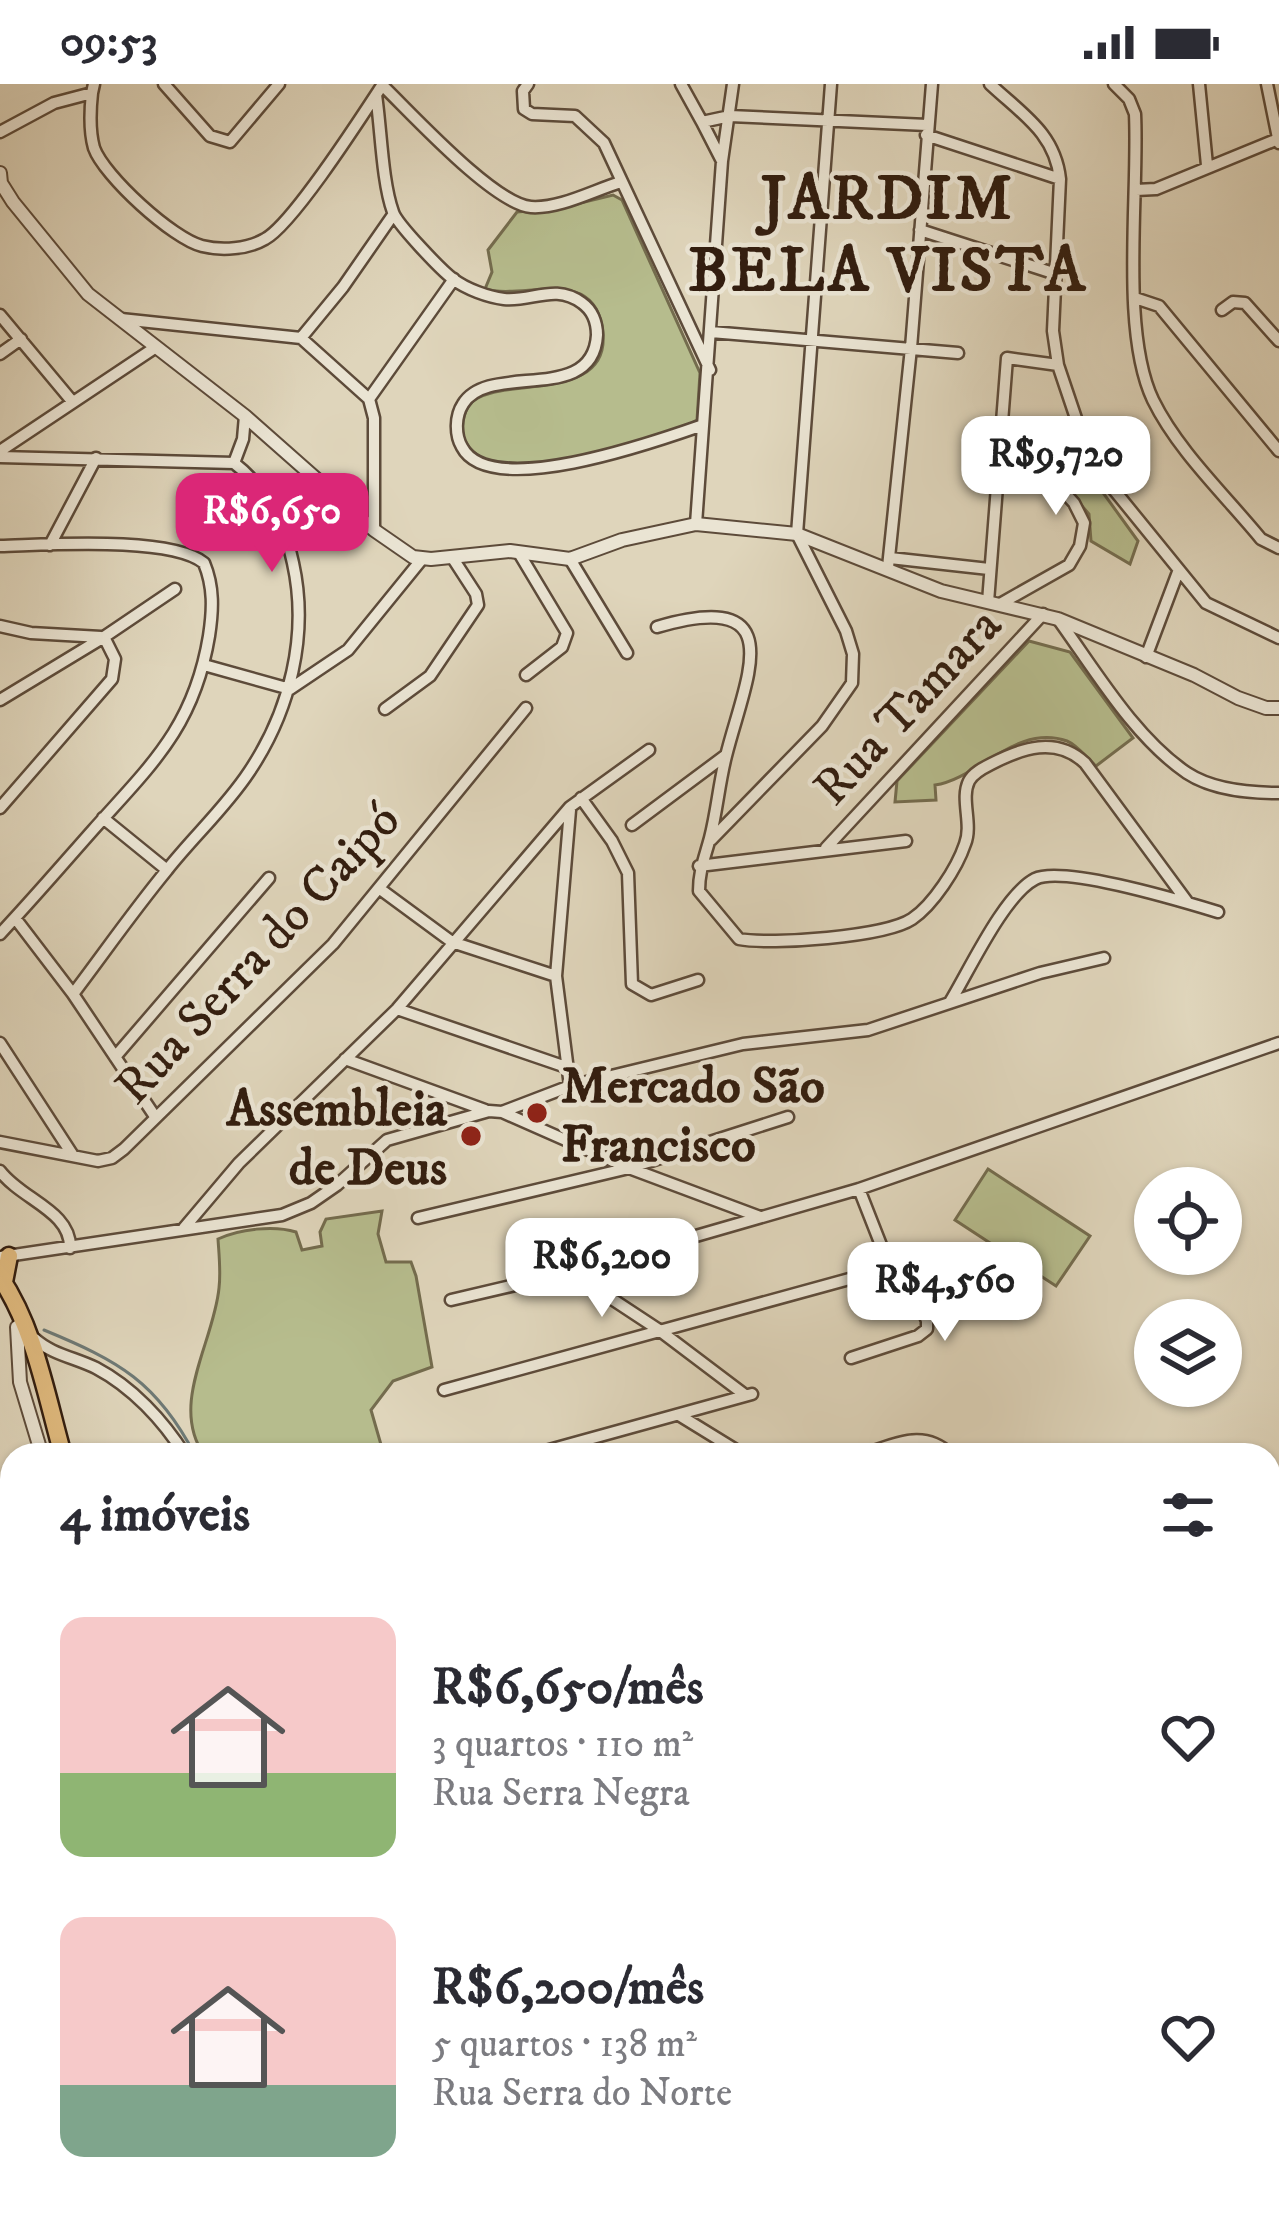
<!DOCTYPE html>
<html lang="pt">
<meta charset="utf-8">
<style>
:root{--surface:#fff;--page:#f2f2f3;--text:#2b2b33;--muted:#7c7c81;--accent:#db2777}
body{margin:0;font-family:"IM FELL DW Pica",serif;background:var(--page);color:var(--text);height:100vh;display:flex;flex-direction:column;font-size:45px;white-space:nowrap}
*{box-sizing:border-box;margin:0}
p{font-size:39px;color:var(--muted)}
.icon{flex:none;width:66px;height:66px;fill:none;stroke:currentColor;stroke-width:2;stroke-linecap:round;stroke-linejoin:round}
.map{position:relative;flex:1;overflow:hidden}
.drawer{position:absolute;left:0px;top:1359px;width:1281px;height:771px;display:flex;flex-direction:column;background:var(--surface);border-radius:36px 36px 0 0;box-shadow:0 3px 9px #0004}
.drawer>*{flex:none}
.fabs{position:absolute;left:1134px;top:1083px;display:grid;gap:24px}
.fabs a{display:grid;place-items:center;width:108px;height:108px;border-radius:50%;background:var(--surface);box-shadow:0 3px 9px #0004;font-size:60px}
.price{position:absolute;translate:-50% -102px;padding:0 27px;border-radius:24px;background:#fff;color:#222;font-size:39px;line-height:78px;filter:drop-shadow(0 3px 6px #0008)}
.price::after{content:'';position:absolute;left:50%;top:72px;width:36px;height:27px;margin-left:-18px;background:inherit;clip-path:polygon(0 0,100% 0,50% 100%)}
.price.active{background:var(--accent);color:#fff}
ul{padding:0;list-style:none}
li{display:flex;align-items:center;gap:36px;height:300px;padding:0 60px}
li span{display:grid;place-items:center;flex:none;width:336px;height:240px;border-radius:24px;color:#555}
li>.icon{margin-inline-start:auto}
span .icon{width:144px;height:144px;fill:#fffc;stroke-width:1}
li b{font-size:51px}
h2{display:flex;justify-content:space-between;align-items:center;height:144px;padding:0 60px;font-size:51px}
.status{display:flex;justify-content:space-between;align-items:center;height:84px;padding:0 60px;background:var(--surface);direction:ltr}
.status svg{height:33px;fill:currentColor}
.map>svg:first-child{display:block}
</style>
<div class="status"><b>09:53</b><svg viewBox="0 0 49 12"><path d="M0 12V9h3v3zM5 12V6h3v6zM10 12V3h3v9zM15 12V0h3v12zM26 1h20v11H26zM47 4h2v5h-2z"/></svg></div>
<div class="map">
<svg width="1279" height="2129" viewBox="0 0 1279 2129">
<rect width="100%" height="100%" fill="#dfd5bb"/>
<filter id="stains"><feTurbulence type="fractalNoise" baseFrequency=".00167" numOctaves="4"/><feColorMatrix values="0 0 0 0 .2 0 0 0 0 .09 0 0 0 0 .02 0 0 0 .5 -.17"/></filter>
<radialGradient id="worn" r=".72"><stop offset=".6" stop-color="#630" stop-opacity="0"/><stop offset="1" stop-color="#630" stop-opacity=".3"/></radialGradient>
<path fill="#b6bc8d" stroke="#746c4e" stroke-width="3" d="M613,111L622,116L700,289L697,336C672,352 551,384 520,384C500,383 474,376 465,357C460,346 463,331 469,321C493,289 617,324 602,242C591,182 524,216 485,205L492,188L488,166L517,128L560,124Z
M1072,366L1138,457L1130,480L1091,457L1089,430L1047,382Z
M1029,557L1070,568L1133,654L1096,682C1088,675 1077,661 1067,657C1016,639 978,695 935,701L936,716L895,718L897,697Z
M988,1085L1090,1152L1056,1202L955,1136Z
M382,1127L378,1150L386,1178H411L416,1192L432,1283L393,1297L371,1326L384,1371H204C169,1320 214,1258 219,1204C221,1188 219,1171 218,1155C239,1145 274,1141 296,1148L302,1166L322,1162L320,1148L326,1135Z
M0,1411H12V1524L0,1538Z
M1279,1514V1854L1269,1850V1518Z"/>
<g fill="none" stroke-linecap="round" stroke-linejoin="round">
<path stroke="#6e7975" stroke-width="3" d="M44,1246C119,1277 157,1298 195,1371
M519,2129L520,2118"/>
<defs>
<path id="minor" d="M164,0L210,52L230,58L279,0
M528,0L523,7L524,25L532,30L575,32L604,59L710,286
M681,0L702,38
M733,0L722,77L702,38L730,32L927,41
M990,0C1022,30 1055,49 1060,95L1053,247L1058,281L1086,364L1093,380L1206,519L1279,554
M1114,0L1129,15L1135,30C1139,110 1120,247 1153,316C1178,367 1225,411 1261,455L1279,464
M1199,0L1207,81
M1267,0L1279,59
M382,1C412,30 494,120 531,123C560,125 594,106 621,98
M92,9C90,27 89,46 94,64C104,92 173,155 202,162C222,167 248,165 265,155C293,140 362,32 383,0
M376,11C381,44 382,98 393,128C397,140 441,186 453,195C466,205 488,213 504,215C532,218 555,199 582,219C592,226 597,238 597,251C593,322 489,277 463,320C455,332 455,351 462,363C490,417 660,356 703,341
M0,48L54,19L92,9L94,0
M926,51L1060,95
M1136,106L1156,105L1278,55
M920,146L1053,189
M1135,214L1159,222L1279,367
M1222,226L1233,218L1245,219L1279,257
M0,231L71,316
M121,235L301,254L369,315
M711,248L958,269
M301,254L343,203L393,131
M0,270L21,255
M369,315L454,195
M369,315L374,334V446
M0,367L156,263
M0,373L234,379C266,404 285,439 293,479C309,551 290,627 249,688C226,723 193,753 167,786C134,826 104,869 73,910
M234,379L243,355L245,332
M696,440L722,77
M50,461L96,374
M0,462C46,461 170,452 204,479C214,503 213,526 209,552C194,643 151,681 93,746C62,781 32,816 0,850
M519,469L567,549L562,563L526,591
M890,474L989,485
M570,475L627,569
M888,483L911,264L932,0
M988,518L1007,274L1058,281
M1000,520L1069,481L1080,462L1084,439L1074,419L1001,339
M1058,535C1095,586 1134,653 1187,689C1213,706 1248,709 1279,709
M0,542L31,549L101,553
M657,543C794,503 745,595 726,672C719,699 717,727 710,754C705,773 699,786 699,807L739,855C771,861 885,853 912,835C933,821 957,784 965,760C973,740 960,715 969,697C973,689 983,684 991,680C1022,664 1056,652 1085,679L1188,819
M1146,573L1178,488
M204,581L290,605
M290,605L348,566L422,475
M0,616L104,553L175,505
M385,625L430,592L478,521L476,510L452,473
M581,714L612,757L628,789L632,900L651,911L698,896
M0,724L112,595L115,575L104,553
M103,734L167,786
M632,741L726,671
M711,756L822,642L852,599L853,570L846,547L797,450L831,0
M826,764L1043,530
M699,782L906,757
M380,805L452,858L556,892
M15,834L73,910L154,1031
M950,918C969,887 1004,811 1035,795C1063,781 1185,818 1218,828
M397,925L566,983
M0,959L72,1070
M115,973L269,794
M345,975L485,1026
M570,1002L556,892L570,726
M502,1028L629,1084L760,1133
M0,1058L98,1077L112,1074L124,1065L333,860L526,624
M0,1087C22,1116 71,1127 70,1164
M859,1105L890,1184
M418,1134L629,1084L788,1033
M184,1144L239,1079L397,925L570,723L649,666
M0,1173L282,1131L311,1119L337,1101L387,1056L489,1027L502,1028L570,1002L743,960L868,946L1040,889L1104,874
M571,1188L659,1246L745,1311
M451,1216L571,1188L859,1105L1279,959
M35,1255C51,1270 76,1274 96,1284C132,1303 163,1336 185,1371
M851,1274L918,1252L927,1245V1237L904,1180
M444,1306L915,1177L925,1180L945,1201
M679,1331L744,1371
M531,1371L752,1310
M860,1371C894,1362 922,1343 951,1371
M12,1657V1672
M0,1703L12,1694
M1269,1973L1279,1977
M0,2115L11,2105"/>
<path id="tertiary" d="M0,89L1,99L13,118L88,210L245,332L374,446L413,473L431,475L510,467L570,475L622,456L696,440L797,450L941,507L1058,535L1194,591L1238,614L1266,624H1279
M17,1243L20,1298L42,1371
M0,1549L12,1536
M1269,1936L1279,1929
M961,2118L962,2129
M714,2129L749,2118"/>
<path id="trunk" d="M0,1193C35,1245 46,1311 63,1371
M4,1198L9,1172
M461,2118L470,2129"/>
</defs>
<use href="#minor" stroke="#5d4b3a" stroke-width="15"/>
<use href="#tertiary" stroke="#5d4b3a" stroke-width="16"/>
<use href="#trunk" stroke="#321d0f" stroke-width="21"/>
<use href="#minor" stroke="#eae4d3" stroke-width="10"/>
<use href="#tertiary" stroke="#eae4d3" stroke-width="12"/>
<use href="#trunk" stroke="#e0ba7e" stroke-width="16"/>
</g>
<g fill="#8f2418" stroke="#eae4d3" stroke-width="4.5">
<circle cx="537" cy="1029" r="12"/>
<circle cx="471" cy="1052" r="12"/>
</g>
<g text-anchor="middle" stroke-width="9" stroke-linejoin="round" paint-order="stroke">
<g font-size="51" fill="#321d0f" stroke="#eae4d3">
<text transform="translate(906 621) rotate(-47)" y="18">Rua Tamara</text>
<text transform="translate(256 868) rotate(-47)" y="18">Rua Serra do Caipó</text>
</g>
<g font-size="51" font-weight="bold" fill="#321d0f" stroke="#eae4d3" text-anchor="start">
<text x="561" y="1018">Mercado São<tspan x="561" dy="59">Francisco</tspan></text>
<text x="447" y="1041" text-anchor="end">Assembleia<tspan x="447" dy="59">de Deus</tspan></text>
</g>
<g font-size="63" font-weight="bold" letter-spacing="3" fill="#321d0f" stroke="#eae4d3">
<text x="888" y="134">JARDIM<tspan x="888" dy="72">BELA VISTA</tspan></text>
</g>
</g>
<rect width="100%" height="100%" filter="url(#stains)"/>
<rect width="100%" height="100%" fill="url(#worn)"/>
</svg>
<div class="fabs">
<a><svg class="icon" aria-label="locate" viewBox="0 0 24 24"><circle cx="12" cy="12" r="6"/><path d="M12 2v4M12 18v4M2 12h4M18 12h4"/></svg></a>
<a><svg class="icon" aria-label="layers" viewBox="0 0 24 24"><path d="M12 4l9 5-9 5-9-5zM3 14l9 5 9-5"/></svg></a>
</div>
<b class="price" style="left:1056px;top:434px">R$9,720</b>
<b class="price active" style="left:272px;top:491px">R$6,650</b>
<b class="price" style="left:602px;top:1236px">R$6,200</b>
<b class="price" style="left:945px;top:1260px">R$4,560</b>
<section class="drawer">
<h2>4 imóveis<svg class="icon" aria-label="filters" viewBox="0 0 24 24"><path d="M4 7h16M4 17h16"/><circle cx="9" cy="7" r="2"/><circle cx="15" cy="17" r="2"/></svg></h2>
<ul>
<li><span style="background:linear-gradient(#f6c9c9 65%,#8fb573 0)"><svg class="icon" aria-label="home" viewBox="0 0 24 24"><path d="M3 11l9-7 9 7M6 9v11h12V9"/></svg></span><div><b>R$6,650/mês</b><p>3 quartos · 110 m²</p><p>Rua Serra Negra</p></div><svg class="icon" aria-label="heart" viewBox="0 0 24 24"><path d="M12 20l-8-8c-3-5 5-10 8-4 3-6 11-1 8 4z"/></svg></li>
<li><span style="background:linear-gradient(#f6c9c9 70%,#7fa58c 0)"><svg class="icon" aria-label="home" viewBox="0 0 24 24"><path d="M3 11l9-7 9 7M6 9v11h12V9"/></svg></span><div><b>R$6,200/mês</b><p>5 quartos · 138 m²</p><p>Rua Serra do Norte</p></div><svg class="icon" aria-label="heart" viewBox="0 0 24 24"><path d="M12 20l-8-8c-3-5 5-10 8-4 3-6 11-1 8 4z"/></svg></li>
</ul>
</section>
</div>
